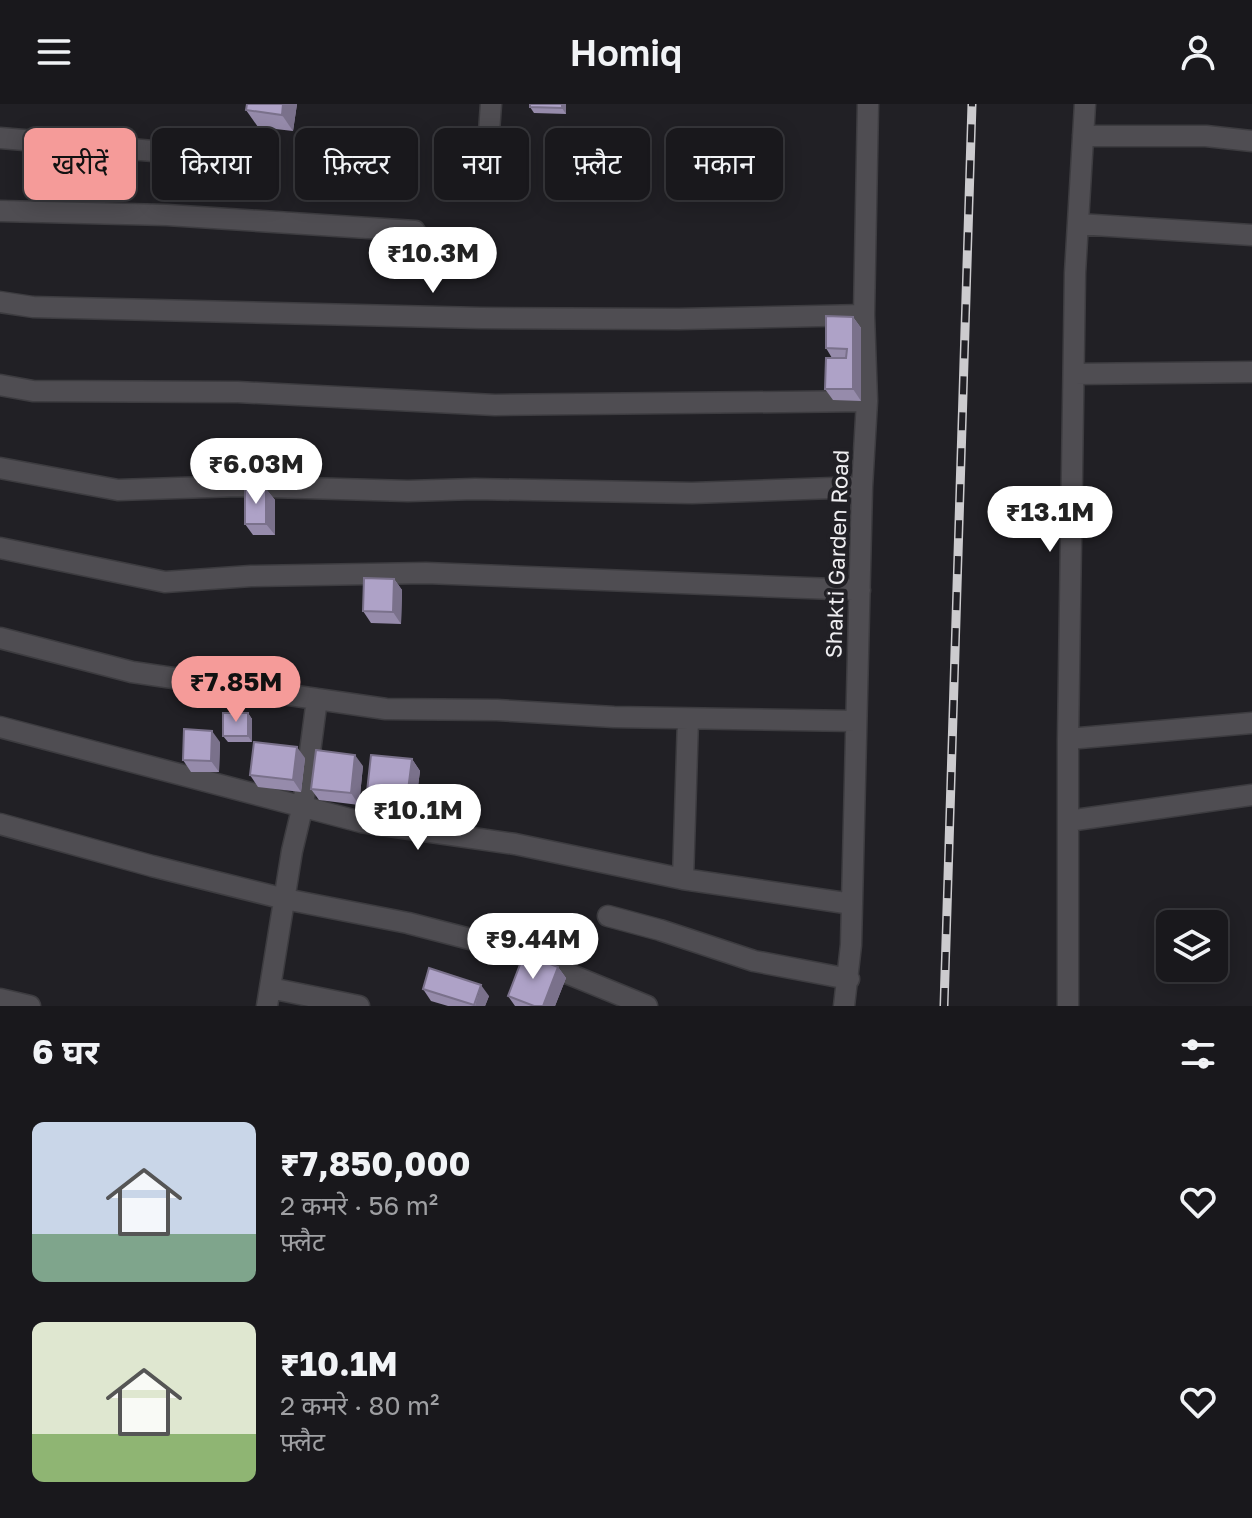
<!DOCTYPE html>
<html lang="hi">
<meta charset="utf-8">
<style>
:root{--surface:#19181c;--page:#262529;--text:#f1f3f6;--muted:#9fa0a3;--line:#37373b;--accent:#f59b99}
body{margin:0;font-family:"Golos Text","Noto Sans Devanagari",sans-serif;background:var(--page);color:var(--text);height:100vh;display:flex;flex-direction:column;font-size:30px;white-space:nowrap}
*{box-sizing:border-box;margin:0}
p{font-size:26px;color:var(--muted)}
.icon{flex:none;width:44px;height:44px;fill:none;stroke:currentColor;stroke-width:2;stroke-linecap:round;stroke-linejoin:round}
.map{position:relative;height:902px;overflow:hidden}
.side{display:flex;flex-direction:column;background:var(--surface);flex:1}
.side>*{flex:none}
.top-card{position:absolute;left:24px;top:24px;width:800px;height:72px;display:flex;gap:16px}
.controls{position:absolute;left:1156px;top:806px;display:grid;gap:16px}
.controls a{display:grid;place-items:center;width:72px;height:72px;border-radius:12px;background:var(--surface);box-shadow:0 4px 20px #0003,0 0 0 2px var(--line);font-size:40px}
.price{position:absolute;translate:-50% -68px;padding:0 18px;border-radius:28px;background:#fff;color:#222;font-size:26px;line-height:52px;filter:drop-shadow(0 2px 4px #0008)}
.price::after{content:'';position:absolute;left:50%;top:48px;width:24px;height:18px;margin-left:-12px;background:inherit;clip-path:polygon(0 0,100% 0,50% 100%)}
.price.current{background:var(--accent);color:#111}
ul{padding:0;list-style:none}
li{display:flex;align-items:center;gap:24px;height:200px;padding:0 32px}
li span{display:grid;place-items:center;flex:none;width:224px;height:160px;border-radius:12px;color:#555}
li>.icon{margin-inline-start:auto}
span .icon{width:96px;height:96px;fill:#fffc;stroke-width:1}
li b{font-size:34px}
h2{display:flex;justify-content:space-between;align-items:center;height:96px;padding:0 32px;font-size:34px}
.pill{padding:0 28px;border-radius:12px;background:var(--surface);box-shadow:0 4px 20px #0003,0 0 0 2px var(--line);font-size:28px;line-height:72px}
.pill.current{background:var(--accent);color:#111}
header{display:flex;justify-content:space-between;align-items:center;height:104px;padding:0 32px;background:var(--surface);font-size:36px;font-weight:600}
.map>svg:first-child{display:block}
</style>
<header><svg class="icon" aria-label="menu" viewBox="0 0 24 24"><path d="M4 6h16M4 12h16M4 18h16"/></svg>Homiq<svg class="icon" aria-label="person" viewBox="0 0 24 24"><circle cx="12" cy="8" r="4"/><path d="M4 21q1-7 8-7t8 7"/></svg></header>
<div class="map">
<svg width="1252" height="902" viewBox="0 0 1252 902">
<rect width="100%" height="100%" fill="#212025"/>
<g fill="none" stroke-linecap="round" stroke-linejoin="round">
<defs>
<path id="street" d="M1083,32H1206L1252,37
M0,34L165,48
M487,56L491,0
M0,107L167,111L415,127
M1078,120L1252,131
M0,198L33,203L481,214L679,215L864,211
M1074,270L1252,268
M0,281L33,287L238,288L495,301L867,297
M0,364L118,386L238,382L408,387L475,385L692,389L862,383
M0,444L165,478L251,472L426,469L860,486
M0,534L132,568L317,595L303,701L292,747L267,902
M317,595L386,605L497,606L614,613L855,617
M0,623L361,718L515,740L683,775L852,800
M1068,635L1252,619
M1068,717L1252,691
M0,720L152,762L285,795L408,819L505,844L647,902
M683,775L688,615
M608,812L660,826L754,857L849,875
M270,884L359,902
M0,895L30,902
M844,902L851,841L862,383L867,297L864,211L868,0
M1068,902V635L1075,169L1085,0"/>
</defs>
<use href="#street" stroke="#3d3c40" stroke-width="23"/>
<use href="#street" stroke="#4f4d52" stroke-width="20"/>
<defs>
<path id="rail" d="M944,902L972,0"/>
</defs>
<use href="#rail" stroke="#cccbce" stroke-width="9"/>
<use href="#rail" stroke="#212025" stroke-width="6" stroke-dasharray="18" stroke-linecap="butt"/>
</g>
<path fill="#968bab" d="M247,0H297L293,27L258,23L246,6Z
M530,0H566V10L534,9L530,3Z
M853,213L861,224V297L833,296L825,285L832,254L826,244Z
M266,385L275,396V431H253L245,420Z
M394,475L402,486L401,520L371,519L363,507Z
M248,609L252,615V638H228L223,632Z
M220,638L219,668H191L183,656Z
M305,654L301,688L258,683L250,671Z
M412,655L420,667L414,713L374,708L366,697Z
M363,662L359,701L319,696L311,685Z
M558,863L566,874L555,902H515L508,892Z
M423,885L489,892L485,902H448L431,897Z"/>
<path fill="#7a718b" d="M283,0H297L293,27L282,11Z
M562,0H566V10L562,4Z
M853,213L861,224V297L853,285Z
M266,385L275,396V431L266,420Z
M394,475L402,486L401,520L393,508Z
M248,609L252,615V638L248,632Z
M212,627L220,638L219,668L211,657Z
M297,643L305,654L301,688L293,676Z
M355,651L363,662L359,701L351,689Z
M412,655L420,667L414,713L406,702Z
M558,863L566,874L555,902H543Z
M481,881L489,892L485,902H475Z"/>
<path fill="#aea2c7" stroke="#7a718b" stroke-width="2" d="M247,0H283L282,11L246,6Z
M530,0H562V4L530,3Z
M826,212L853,213V285H825L826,254H846L847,245L826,244Z
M245,385H266V420H245Z
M364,474L394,475L393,508L363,507Z
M223,609H248V632H223Z
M184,625L212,627L211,657L183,656Z
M254,638L297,643L293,676L250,671Z
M316,646L355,651L351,689L311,685Z
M371,651L412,655L406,702L366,697Z
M524,850L558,863L543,902H534L508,892Z
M429,864L481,881L474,901L423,885Z"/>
<g text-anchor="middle" stroke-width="8" stroke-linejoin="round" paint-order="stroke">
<g font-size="22" fill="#efeef1" stroke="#212025">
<text transform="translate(837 450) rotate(-88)" y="8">Shakti Garden Road</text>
</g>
</g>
</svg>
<div class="controls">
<a><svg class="icon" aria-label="layers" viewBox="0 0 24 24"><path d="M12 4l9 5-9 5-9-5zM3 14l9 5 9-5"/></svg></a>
</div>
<b class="price" style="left:433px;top:191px">₹10.3M</b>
<b class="price" style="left:256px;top:402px">₹6.03M</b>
<b class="price" style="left:1050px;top:450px">₹13.1M</b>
<b class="price current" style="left:236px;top:620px">₹7.85M</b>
<b class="price" style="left:418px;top:748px">₹10.1M</b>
<b class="price" style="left:533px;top:877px">₹9.44M</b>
<div class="top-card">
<a class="pill current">खरीदें</a>
<a class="pill">किराया</a>
<a class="pill">फ़िल्टर</a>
<a class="pill">नया</a>
<a class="pill">फ़्लैट</a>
<a class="pill">मकान</a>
</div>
</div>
<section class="side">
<h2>6 घर<svg class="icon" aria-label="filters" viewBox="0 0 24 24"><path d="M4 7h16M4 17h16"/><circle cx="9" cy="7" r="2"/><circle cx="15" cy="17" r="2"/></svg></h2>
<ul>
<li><span style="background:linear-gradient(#c9d6e8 70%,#7fa58c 0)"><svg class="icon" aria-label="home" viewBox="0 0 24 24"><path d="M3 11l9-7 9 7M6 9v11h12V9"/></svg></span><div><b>₹7,850,000</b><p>2 कमरे · 56 m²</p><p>फ़्लैट</p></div><svg class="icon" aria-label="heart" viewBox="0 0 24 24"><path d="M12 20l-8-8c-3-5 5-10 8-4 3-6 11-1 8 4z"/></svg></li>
<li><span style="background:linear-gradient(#dfe7d0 70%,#8fb573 0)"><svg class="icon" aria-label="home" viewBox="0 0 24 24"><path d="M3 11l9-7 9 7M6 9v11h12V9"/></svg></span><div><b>₹10.1M</b><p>2 कमरे · 80 m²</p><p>फ़्लैट</p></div><svg class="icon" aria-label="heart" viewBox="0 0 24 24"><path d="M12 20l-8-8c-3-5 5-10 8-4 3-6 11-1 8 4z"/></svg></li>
</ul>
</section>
